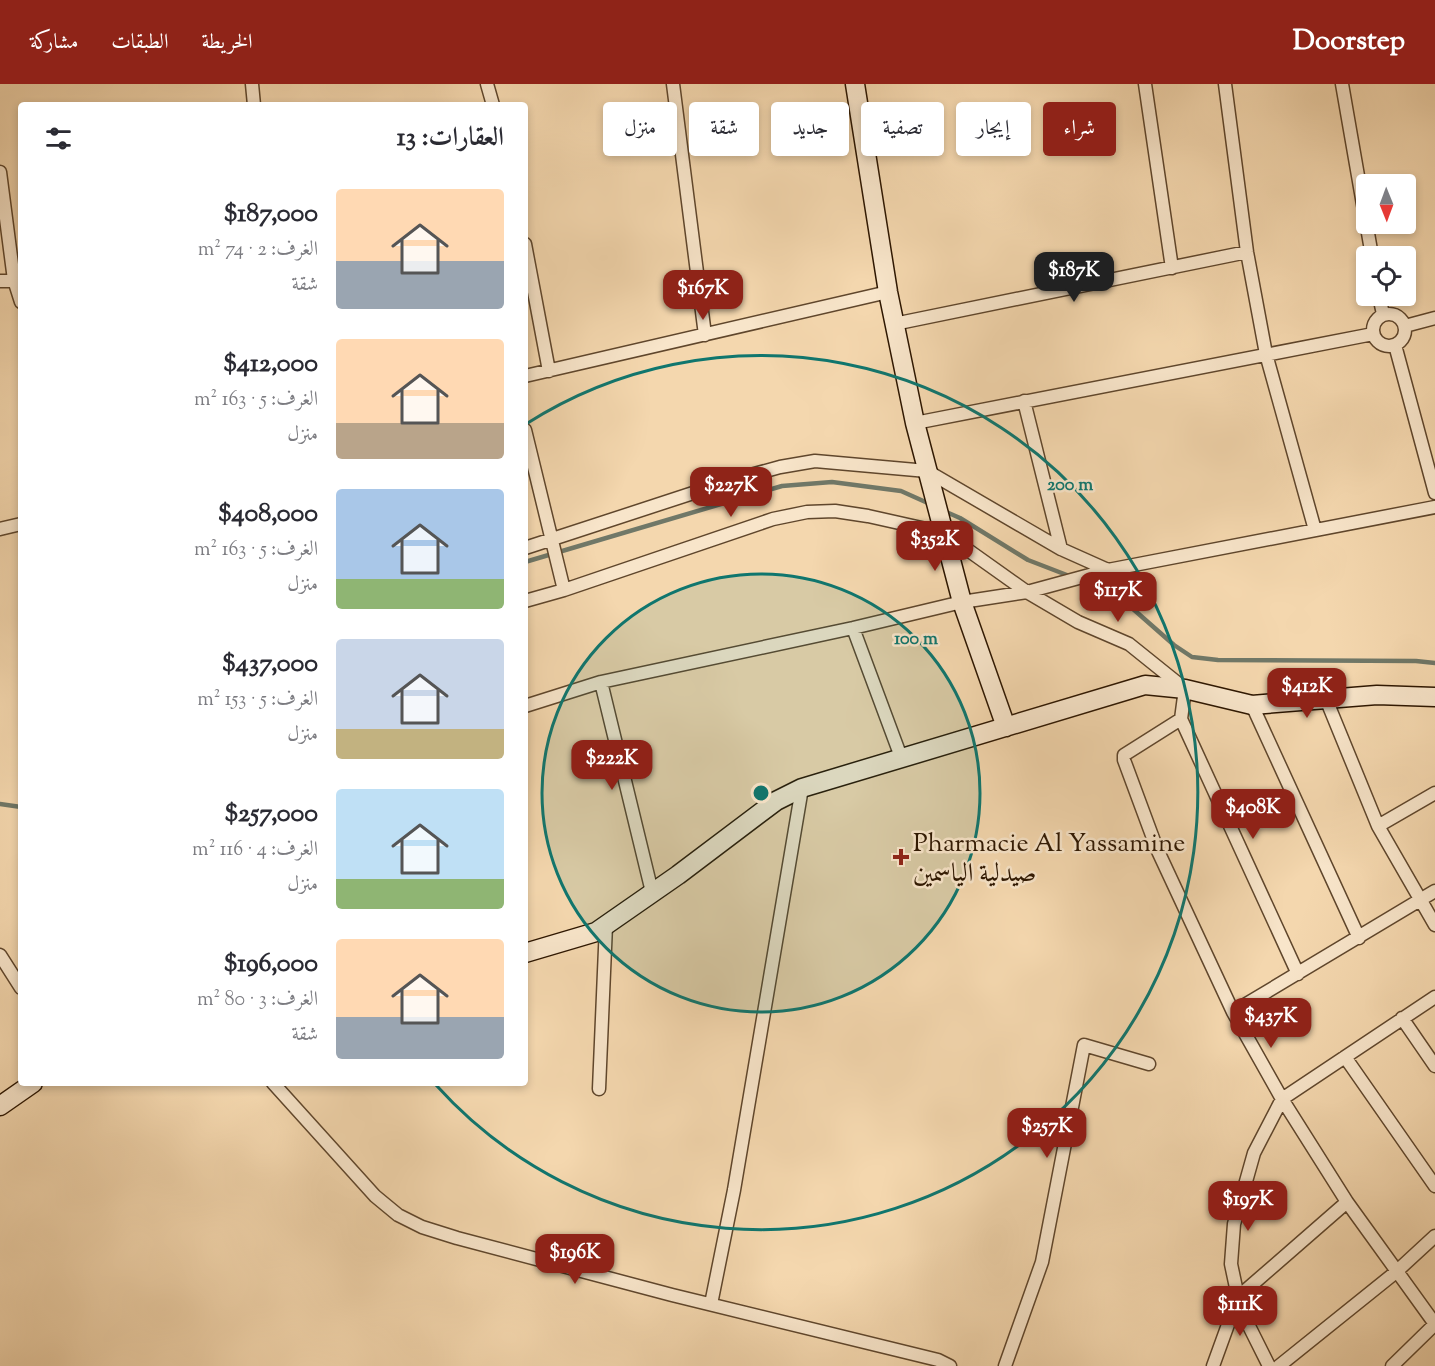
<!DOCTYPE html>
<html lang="ar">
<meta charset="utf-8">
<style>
:root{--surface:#fff;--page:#f2f2f3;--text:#2b2b33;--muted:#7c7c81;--accent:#8f2418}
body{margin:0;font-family:"Sorts Mill Goudy",Amiri,serif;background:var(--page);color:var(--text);direction:rtl;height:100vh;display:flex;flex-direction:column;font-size:22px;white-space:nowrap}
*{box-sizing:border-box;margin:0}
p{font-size:20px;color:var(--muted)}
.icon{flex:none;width:33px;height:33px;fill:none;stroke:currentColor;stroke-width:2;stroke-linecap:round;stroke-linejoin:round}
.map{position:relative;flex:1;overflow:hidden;direction:ltr}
.details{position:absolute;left:18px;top:18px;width:510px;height:984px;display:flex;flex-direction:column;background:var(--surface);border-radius:6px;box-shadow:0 3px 9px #0003;direction:rtl}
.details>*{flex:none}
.guide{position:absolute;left:546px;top:18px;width:570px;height:54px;direction:rtl;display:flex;gap:12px}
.needle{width:39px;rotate:179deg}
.controls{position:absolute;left:1356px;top:90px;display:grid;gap:12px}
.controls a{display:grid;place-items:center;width:60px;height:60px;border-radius:6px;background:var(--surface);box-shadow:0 3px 9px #0003;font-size:30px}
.price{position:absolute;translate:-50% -51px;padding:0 14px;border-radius:12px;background:var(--accent);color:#fff;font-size:20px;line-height:39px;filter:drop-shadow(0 2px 3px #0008)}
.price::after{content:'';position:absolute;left:50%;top:36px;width:18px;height:14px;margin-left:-9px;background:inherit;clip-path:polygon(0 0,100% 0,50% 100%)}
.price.current{background:#222;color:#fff}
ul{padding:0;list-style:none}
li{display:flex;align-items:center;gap:18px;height:150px;padding:0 24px}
li span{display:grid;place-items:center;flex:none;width:168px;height:120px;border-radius:6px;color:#555}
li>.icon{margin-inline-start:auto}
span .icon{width:72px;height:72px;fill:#fffc;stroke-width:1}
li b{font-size:26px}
h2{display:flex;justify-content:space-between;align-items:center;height:72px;padding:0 24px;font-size:26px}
.chip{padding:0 21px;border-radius:6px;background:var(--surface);box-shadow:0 3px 9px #0003;font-size:21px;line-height:54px}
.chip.current{background:var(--accent);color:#fff}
header{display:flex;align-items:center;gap:36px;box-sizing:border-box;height:84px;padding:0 30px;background:var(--accent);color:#fff}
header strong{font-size:28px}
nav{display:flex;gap:33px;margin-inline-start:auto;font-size:21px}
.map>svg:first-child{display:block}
</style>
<header>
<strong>Doorstep</strong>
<nav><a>الخريطة</a><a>الطبقات</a><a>مشاركة</a></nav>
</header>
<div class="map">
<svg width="1435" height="1282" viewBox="0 0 1435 1282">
<rect width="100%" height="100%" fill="#f4d7ae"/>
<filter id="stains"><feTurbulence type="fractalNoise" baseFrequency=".00333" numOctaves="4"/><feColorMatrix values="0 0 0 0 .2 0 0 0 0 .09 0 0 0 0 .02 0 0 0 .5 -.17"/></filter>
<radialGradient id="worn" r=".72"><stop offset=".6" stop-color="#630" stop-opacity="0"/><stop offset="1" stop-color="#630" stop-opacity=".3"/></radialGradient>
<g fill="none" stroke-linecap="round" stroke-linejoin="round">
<path stroke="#707868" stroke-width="4.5" d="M944,427L960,434L1028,476L1072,493
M525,478L782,402L832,398L901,407L930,420
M1082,497L1116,510L1174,561L1192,573L1218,576L1416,577L1435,579
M0,720L21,723"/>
<defs>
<path id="street" d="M252,0L254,21
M487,0L493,21
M673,0L705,251
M1145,0L1172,184
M1225,0L1247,168L1266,270L1315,446
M1342,0L1372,172
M0,88L14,196L21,218
M525,160L549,287
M0,197L20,196
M1379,212L1383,230
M1373 246a16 16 0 1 1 32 0a16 16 0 1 1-32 0Z
M894,240L1247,168
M1405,242L1435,234
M1395,261L1435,409
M525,292L888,208
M1024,317L1061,465
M915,339L1373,250
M525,346L564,506
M0,445L21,440
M525,464L736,395L780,383L815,377L927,387L1061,465L1108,486
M525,517L564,506L773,435L807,428L835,427L868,432L944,449L1027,508L1078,538L1129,560L1185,605L1181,635L1124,671V676L1157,765L1233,928L1282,1015L1347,1118L1435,1240
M853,544L901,673
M601,598L652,808
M1326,615L1378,742L1435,841
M1252,621L1359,854
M525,622L601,598L853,544L962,518L1027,508L1108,486L1435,423
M1181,635L1298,890
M1378,742L1435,709
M0,871L21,904
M1233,928L1435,807
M1402,934L1435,982
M1345,973L1435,1102
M273,999L375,1112L398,1131L422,1143L457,1154L672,1211L938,1276L950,1282
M599,1005L606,841
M711,1220L734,1106L802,704
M1005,1282L1042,1178L1084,961L1149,980
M1213,1282L1238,1213L1347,1118
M1269,1282L1249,1242L1238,1213L1231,1180L1234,1140L1254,1069L1282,1015L1435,913
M1279,1282L1396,1188L1435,1152
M1392,1282L1435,1240"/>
<path id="secondary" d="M855,0L888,208L915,339L962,518L1006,643
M525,869L596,848L678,791L776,717L802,704L1145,601L1185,605L1252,621L1377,611L1435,613
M0,1022L33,999"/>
</defs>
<use href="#street" stroke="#5f462c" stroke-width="15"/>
<use href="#secondary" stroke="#2d1600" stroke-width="21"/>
<use href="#street" stroke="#f8e5ca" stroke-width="12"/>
<use href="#secondary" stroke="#f8e5ca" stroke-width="18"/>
</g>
<circle cx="761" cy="709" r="219" fill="#0f766e" fill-opacity=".12"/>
<g fill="none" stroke="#0f766e" stroke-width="3">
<circle cx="761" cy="709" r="219"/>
<path d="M526 340A437 437 0 1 1 436 1001"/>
</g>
<path fill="#8f2418" stroke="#f8e5ca" stroke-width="2" d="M898 764h6v6h6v6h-6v6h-6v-6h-6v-6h6z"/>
<g text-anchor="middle" stroke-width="5" stroke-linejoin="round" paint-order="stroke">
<g font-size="26" fill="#2d1600" stroke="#f8e5ca" text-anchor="start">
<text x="913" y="767">Pharmacie Al Yassamine<tspan x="913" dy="30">صيدلية الياسمين</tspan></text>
</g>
</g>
<circle cx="761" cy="709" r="9" fill="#0f766e" stroke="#f8e5ca" stroke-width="3"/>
<g font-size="18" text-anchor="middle" font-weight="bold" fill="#0f766e" stroke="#f8e5ca" stroke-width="5" stroke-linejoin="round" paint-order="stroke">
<text x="1070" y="406">200 m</text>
<text x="916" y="560">100 m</text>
</g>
<rect width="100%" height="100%" filter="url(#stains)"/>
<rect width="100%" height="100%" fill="url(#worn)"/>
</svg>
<div class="controls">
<a><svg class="needle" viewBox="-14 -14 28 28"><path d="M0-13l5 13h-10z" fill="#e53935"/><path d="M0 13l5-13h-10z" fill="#7c7c81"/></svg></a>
<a><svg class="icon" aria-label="locate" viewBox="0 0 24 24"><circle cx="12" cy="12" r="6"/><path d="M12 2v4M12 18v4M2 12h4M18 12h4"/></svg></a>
</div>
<b class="price current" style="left:1074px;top:219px">$187K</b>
<b class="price" style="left:703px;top:237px">$167K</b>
<b class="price" style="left:731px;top:434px">$227K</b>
<b class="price" style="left:935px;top:488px">$352K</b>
<b class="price" style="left:1118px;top:539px">$117K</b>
<b class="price" style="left:1307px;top:635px">$412K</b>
<b class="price" style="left:612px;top:707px">$222K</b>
<b class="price" style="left:1253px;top:756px">$408K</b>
<b class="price" style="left:1271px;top:965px">$437K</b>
<b class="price" style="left:1047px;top:1075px">$257K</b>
<b class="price" style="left:1248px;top:1148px">$197K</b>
<b class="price" style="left:575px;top:1201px">$196K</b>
<b class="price" style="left:1240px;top:1253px">$111K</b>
<div class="guide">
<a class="chip current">شراء</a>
<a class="chip">إيجار</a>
<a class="chip">تصفية</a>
<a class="chip">جديد</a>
<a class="chip">شقة</a>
<a class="chip">منزل</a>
</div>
<section class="details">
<h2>العقارات: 13<svg class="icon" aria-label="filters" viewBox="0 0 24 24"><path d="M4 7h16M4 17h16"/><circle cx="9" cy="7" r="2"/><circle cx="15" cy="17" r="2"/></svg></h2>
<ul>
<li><span style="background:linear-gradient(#ffd9b3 60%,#9aa5b1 0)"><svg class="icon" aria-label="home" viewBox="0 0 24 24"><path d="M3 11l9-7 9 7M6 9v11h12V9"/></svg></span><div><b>$187,000</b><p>الغرف: 2 · 74 m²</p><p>شقة</p></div></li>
<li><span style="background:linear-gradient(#ffd9b3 70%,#b9a48a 0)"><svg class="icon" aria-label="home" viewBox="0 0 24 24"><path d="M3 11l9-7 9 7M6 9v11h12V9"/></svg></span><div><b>$412,000</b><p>الغرف: 5 · 163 m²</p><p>منزل</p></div></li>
<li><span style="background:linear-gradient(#a9c7e8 75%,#8fb573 0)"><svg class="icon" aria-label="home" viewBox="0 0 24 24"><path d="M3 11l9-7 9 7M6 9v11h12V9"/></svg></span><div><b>$408,000</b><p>الغرف: 5 · 163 m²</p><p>منزل</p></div></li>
<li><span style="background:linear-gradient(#c9d6e8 75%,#c2b280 0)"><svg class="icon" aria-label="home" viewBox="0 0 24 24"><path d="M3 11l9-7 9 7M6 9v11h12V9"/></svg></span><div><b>$437,000</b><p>الغرف: 5 · 153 m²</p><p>منزل</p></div></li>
<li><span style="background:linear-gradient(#bfe0f5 75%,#8fb573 0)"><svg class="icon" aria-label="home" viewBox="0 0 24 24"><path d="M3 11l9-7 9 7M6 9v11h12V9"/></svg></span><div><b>$257,000</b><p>الغرف: 4 · 116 m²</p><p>منزل</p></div></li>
<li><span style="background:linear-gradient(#ffd9b3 65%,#9aa5b1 0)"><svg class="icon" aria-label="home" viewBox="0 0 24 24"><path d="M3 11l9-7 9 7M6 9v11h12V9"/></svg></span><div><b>$196,000</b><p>الغرف: 3 · 80 m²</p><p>شقة</p></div></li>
</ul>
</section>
</div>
